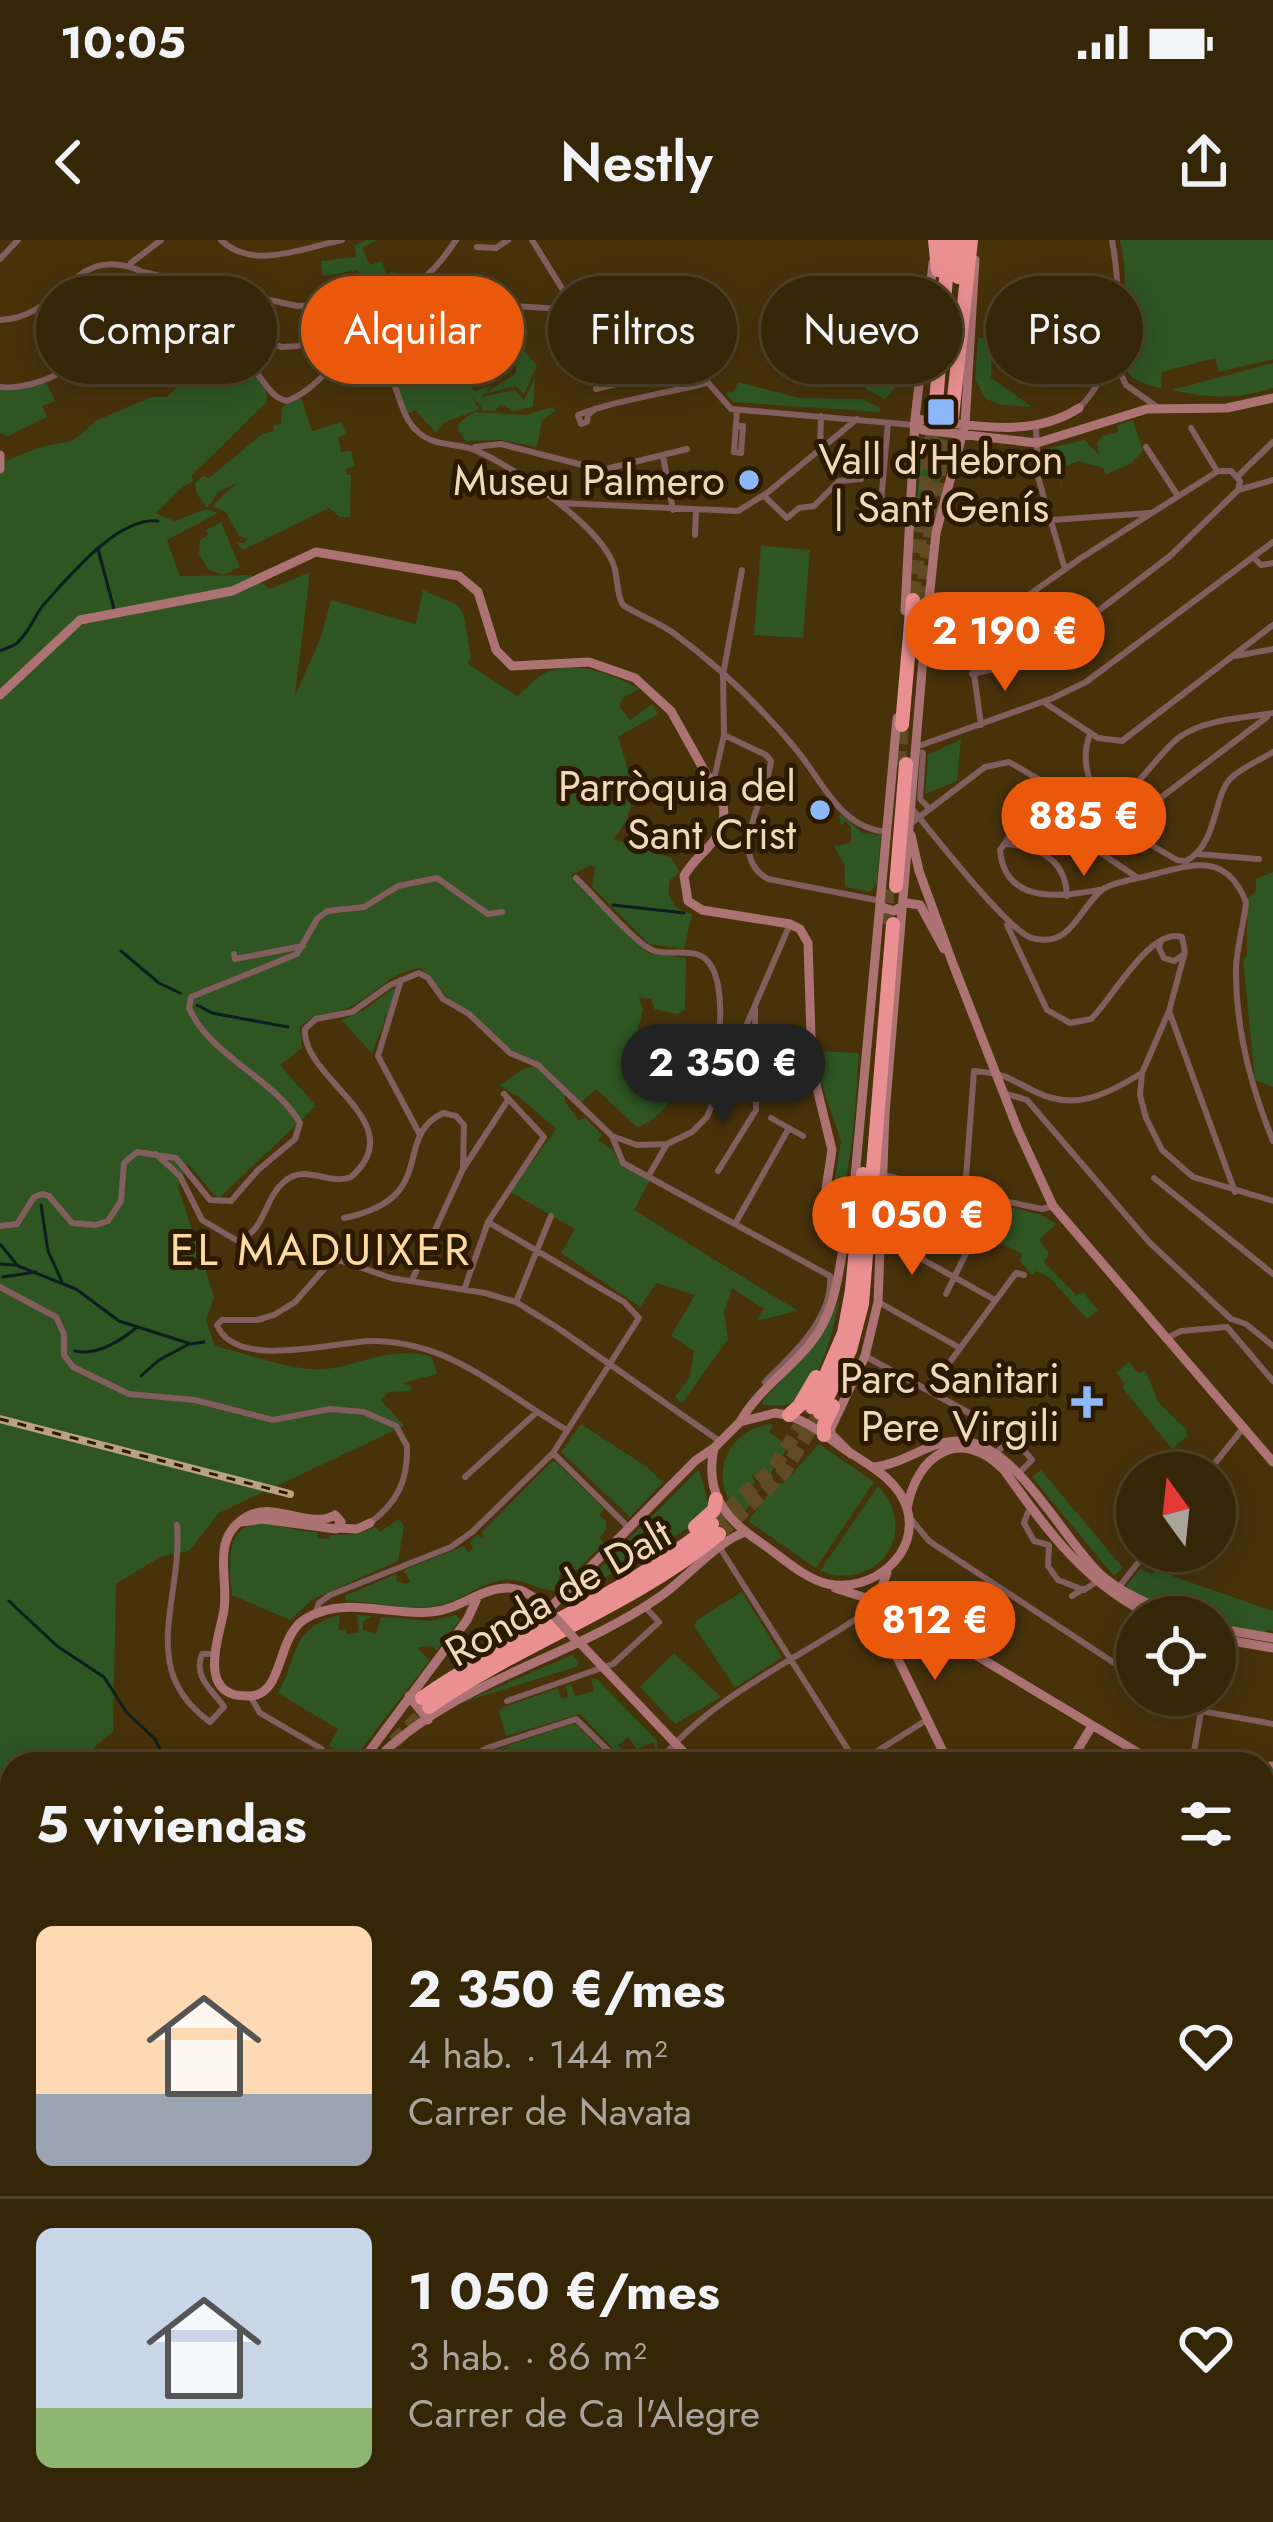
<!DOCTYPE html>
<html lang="es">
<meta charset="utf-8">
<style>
:root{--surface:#352608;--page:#3d2e12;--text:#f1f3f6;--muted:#aaa59c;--line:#4f4329;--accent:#ea580c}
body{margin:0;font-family:Jost,sans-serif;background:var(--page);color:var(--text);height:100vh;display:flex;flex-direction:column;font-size:45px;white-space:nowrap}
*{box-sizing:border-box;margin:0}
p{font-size:39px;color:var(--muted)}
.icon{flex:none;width:66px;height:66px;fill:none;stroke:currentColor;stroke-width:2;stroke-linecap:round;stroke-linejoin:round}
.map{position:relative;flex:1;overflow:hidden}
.details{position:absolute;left:0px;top:1512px;width:1275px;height:771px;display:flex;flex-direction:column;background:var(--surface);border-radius:36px 36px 0 0;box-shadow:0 6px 30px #0003,0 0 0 3px var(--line)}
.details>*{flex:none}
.hud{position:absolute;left:36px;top:36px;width:1203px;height:108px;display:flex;gap:24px}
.needle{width:78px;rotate:345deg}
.buttons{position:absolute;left:1116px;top:1212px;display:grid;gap:24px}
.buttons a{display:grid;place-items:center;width:120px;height:120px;border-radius:50%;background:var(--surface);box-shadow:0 6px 30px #0003,0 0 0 3px var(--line);font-size:60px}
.price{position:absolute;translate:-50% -102px;padding:0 27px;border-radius:42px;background:var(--accent);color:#fff;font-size:39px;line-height:78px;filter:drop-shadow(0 3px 6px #0008)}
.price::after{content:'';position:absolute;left:50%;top:72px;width:36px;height:27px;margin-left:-18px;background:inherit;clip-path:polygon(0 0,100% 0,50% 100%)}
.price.active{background:#222;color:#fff}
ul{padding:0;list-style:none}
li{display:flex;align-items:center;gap:36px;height:300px;padding:0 36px}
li+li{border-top:3px solid var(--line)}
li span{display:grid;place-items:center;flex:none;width:336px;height:240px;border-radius:18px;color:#555}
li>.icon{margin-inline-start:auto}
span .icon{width:144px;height:144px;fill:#fffc;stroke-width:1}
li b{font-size:51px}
h2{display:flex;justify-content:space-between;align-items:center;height:144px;padding:0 36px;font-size:51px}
.tag{padding:0 42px;border-radius:54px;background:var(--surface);box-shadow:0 6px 30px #0003,0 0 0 3px var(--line);font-size:42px;line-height:108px}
.tag.active{background:var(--accent);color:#fff}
.status{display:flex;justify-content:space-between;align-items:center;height:84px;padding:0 60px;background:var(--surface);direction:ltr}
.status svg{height:33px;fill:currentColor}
header{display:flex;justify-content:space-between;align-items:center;height:156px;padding:0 36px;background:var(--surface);font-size:54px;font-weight:600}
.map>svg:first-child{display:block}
</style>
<div class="status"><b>10:05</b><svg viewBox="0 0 49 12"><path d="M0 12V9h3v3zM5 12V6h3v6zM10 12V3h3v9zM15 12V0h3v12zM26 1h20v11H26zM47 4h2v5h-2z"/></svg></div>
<header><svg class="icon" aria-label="back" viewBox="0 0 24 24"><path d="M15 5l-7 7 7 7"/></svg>Nestly<svg class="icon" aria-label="share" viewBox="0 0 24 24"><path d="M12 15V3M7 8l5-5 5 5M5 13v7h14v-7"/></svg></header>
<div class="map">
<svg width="1273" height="2282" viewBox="0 0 1273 2282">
<rect width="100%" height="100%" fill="#47320a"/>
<path fill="#2f5523" d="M366,0H377L362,8L370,25L382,21L386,34L395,31L374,53L364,56L358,30L323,36L321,21L356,17L355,5Z
M1120,0H1273V119L1219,132L1215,118L1162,132L1161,148C1106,137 1124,109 1125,67C1126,46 1125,21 1120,0Z
M414,62L425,65V89L448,91L450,65L463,74L485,73L478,87L509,84L501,99L487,93L463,110L441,118V126L436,128L442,144L460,137L475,151L493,145L481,157L515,150L524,160L535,138L533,167L513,171L501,164L495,171L481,170V166L472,157L479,169L443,183L436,193L415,170L408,174L385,123L402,114L411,100L397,94L401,82L409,81L412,63L418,80Z
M904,62L921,63C918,103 914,131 885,159L866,149L864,140L872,133L878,141L892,137Z
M519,82L520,96L521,82L528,91L525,111L537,126L524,154L516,146L484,154L516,133V110L515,123L503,101Z
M569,91L603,93L602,123L555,126L561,119L568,122Z
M986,92L992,103L991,138L1032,167L1002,165L986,159L975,139L978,98H985Z
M179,107C211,115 268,120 267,162L192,235L193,241C175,249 170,263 155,273L174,281L207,269L218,273L167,300L180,336L251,335L270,349L310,332L295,456L321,397L331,360L416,384L423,350L458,365L464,376L471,418L467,423L517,456C526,449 536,437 547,432C577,420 613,434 639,449L624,457L619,466L630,480L652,464L658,474L618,497C630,537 644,565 613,599L671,618L680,632L670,640C665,658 674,670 692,674L684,709L649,704L592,647L595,628L591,625L571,635L648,713L686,718L685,770L677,774L654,769L652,759L639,757L643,769L635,802L675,821L684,830C676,858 664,874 638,888L596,849L581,863L548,830L507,807L451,761L421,728C389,731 373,758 344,770C325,777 318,771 300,787L302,808L280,825L316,866L218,959L188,924L178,947L214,1057L206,1081L215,1106C245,1113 278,1126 309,1129C350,1133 384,1103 432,1117L437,1134L402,1143L413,1147L410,1151L389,1152L381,1160L404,1186L219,1273L189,1311L160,1317L116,1344L113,1491L82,1518V1524H12L10,1761L0,1745V223L44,206L72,201L98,180L151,157H167L179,145L175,131L164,123Z
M1273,123V148C1238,160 1207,158 1172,150Z
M45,140L55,161L42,166L47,177L8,196L0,193V149L19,150Z
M738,142L799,158L862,159L880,168V172L733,162L725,153L734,151Z
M301,158L312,191L342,182L346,194L338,198L341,212L351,211L355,226L346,229L347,235H351L350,277H340L329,268L243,310L237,303H244L248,299L239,296L226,272L212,266L237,243L218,252L207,268L197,254L195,243L203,236L209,238L262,194L274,191L273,185L281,184L282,167Z
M553,167L555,171L542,180L537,207L501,200L466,201L458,190L459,183L474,172L526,175Z
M1133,180L1143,211L1130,224L1105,235L1104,228L1078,221L1061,229L1062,251L1058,221L1048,220L1045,209L1085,200L1099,215L1097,203L1102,196L1118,192L1117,185Z
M931,196L947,200L950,211L945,228H940L942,236L936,252L932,253L927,279L919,280L922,293L914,292L921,212L927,211L924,198Z
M221,282L240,327L223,335L208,329L199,314L200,300L208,295L206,290Z
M761,306L810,310L803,398L754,395Z
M961,499L957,541L925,554L928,515Z
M839,573L863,593L881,595L877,643L870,652L845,647V626L834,606L851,603V587L845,581L841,586Z
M1273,632V847L1255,840L1243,720L1247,715V659L1256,651V639Z
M392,749L396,750L372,813L341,780L364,770Z
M817,811L859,813C856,850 854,935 836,963L832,958L841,901L820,840Z
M536,826L566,855L564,860L579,881L585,877L602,895L598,900L613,910L620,924L650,940L634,970L798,1071L756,1081L764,1069L732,1048L724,1072L728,1099L682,1163L675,1157L690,1136L694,1111L671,1096L695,1055L656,1043L640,1067L561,1013L575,989L510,952L556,889L518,856L499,846L521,830Z
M988,963L1040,974L1056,984L1039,1000L1049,1013L1044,1022L1076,1055L1083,1052L1098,1070L1087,1079L1049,1037L1036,1031L1032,1035L1020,1021L1022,1014L984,994L980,1000L970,995Z
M839,1061C833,1093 820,1146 791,1163C784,1167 771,1165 763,1165L762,1161L813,1107Z
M1129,1122L1138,1133L1146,1131L1158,1162L1187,1190V1196L1172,1209L1122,1147L1125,1144L1116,1133Z
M581,1184L647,1227L663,1242L630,1277L561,1212Z
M774,1184L769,1192L789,1206L764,1243L751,1234L755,1242L746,1255L754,1259L741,1276C705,1242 725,1188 774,1184Z
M819,1204L874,1242L816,1328L748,1281L778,1242L783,1244Z
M551,1222H556L604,1269L599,1274L606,1281V1290L599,1298L604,1303L575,1332L568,1329L560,1334L557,1350C537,1352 524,1337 503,1340C480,1343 462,1360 441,1365C413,1372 374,1362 345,1361L346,1355L396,1334L397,1341L406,1344L410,1342L404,1330L464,1306L468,1312L473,1309L470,1302L478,1295L483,1299L482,1292Z
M699,1229L709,1266L701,1280L589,1347L585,1343Z
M1041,1230L1123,1328L1114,1336L1032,1237Z
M878,1246C921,1291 878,1353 820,1331Z
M399,1279L404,1286L398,1321L313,1359L290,1380L232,1355C229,1323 223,1279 270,1284C286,1286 302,1293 318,1292L317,1298L328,1299L330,1295L358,1294L375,1287L380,1292Z
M1140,1329L1153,1334L1155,1330L1273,1371V1391L1266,1390L1265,1394L1215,1385V1377C1185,1377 1147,1366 1126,1346Z
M742,1352L782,1417L735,1448L694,1386L697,1380Z
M340,1375L338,1390H345L346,1394L359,1393L357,1375L372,1376L363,1381V1390L376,1394L381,1377L431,1381L456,1375L460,1380L437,1410L431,1406L417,1408L430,1420L360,1511L351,1516L329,1506L338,1489L278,1453C299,1416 289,1389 340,1375Z
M674,1413L721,1457L675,1484L640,1447Z
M572,1415L580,1423L576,1427L463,1462Z
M591,1438L598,1440L657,1501L658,1512L649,1524H639L657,1512L653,1502L637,1509L628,1497L618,1505L634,1524H628L580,1474L506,1496L499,1472L501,1468L558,1448L561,1458H568L566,1446L571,1444L575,1456L594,1451Z
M571,1484L578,1486L615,1524H503L502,1520L510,1518L507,1507L489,1512Z"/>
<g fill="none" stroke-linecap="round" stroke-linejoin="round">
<path stroke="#0e1e1f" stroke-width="3" d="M98,309L114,369
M0,411C6,408 12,407 17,403C29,393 35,374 45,363C69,337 118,276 158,281
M613,665L684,673
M121,711L159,743L180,753
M197,765L212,773L288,787
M41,965L48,1011L63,1044
M0,1004L18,1026L76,1049L119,1081L191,1104L204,1102
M0,1024L16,1025
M3,1037L36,1032
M75,1111C96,1116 120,1101 136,1088
M141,1136L159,1120L189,1104
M9,1361L57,1406L104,1437L127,1473L155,1499L168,1524
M0,1731L12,1758"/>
<path stroke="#604b24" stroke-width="14" stroke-dasharray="14 7" stroke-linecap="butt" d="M913,355L934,180
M921,360L946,182
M899,525L902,485
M885,684L888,646
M712,1284L775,1226L812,1167
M719,1294L783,1234L820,1173
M394,1502L429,1467"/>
<path stroke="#835e5e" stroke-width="6" d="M221,0C253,31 302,8 342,0
M532,0L576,71
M477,7L496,8L508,0
M0,19L18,0
M131,23L161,0
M421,40L428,49L485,64L649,75L731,169L914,185
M153,59L247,91L281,107L298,106L332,91
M309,75C327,88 379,115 389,133C400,152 400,175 417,191C434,208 458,202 477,211C515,228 595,283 612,321C619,335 615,351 623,365C638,375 656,381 672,392C716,424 760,466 795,508C823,541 839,588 887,592
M0,80C68,76 72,0 143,32L297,66L365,62
M345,94C355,52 395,59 423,38C436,29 447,13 456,0
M1112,116L1126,145L1157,167
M608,129L612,73
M655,133L598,128L596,149L692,125
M0,147C26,150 58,136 80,122C91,115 100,105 111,100C142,89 210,112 242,121C262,130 266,157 287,161C315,151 330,123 357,109
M1079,168C1122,126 1122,55 1112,0
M595,169L588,175L587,182L581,184L578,175C619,159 665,154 706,143
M736,186H743L741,213L734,212L737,170
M1036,187L1038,237L1065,329
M1191,188L1217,231
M475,207L501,204L602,230L687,209
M1146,207L1178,256
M820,208L821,176
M663,216L673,270
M1237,237L1273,202
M764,256L787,278L799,268L814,266L839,241L861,239
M559,263L738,271L767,253L857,179
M858,277L860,270L881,267
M1052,280L1150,273
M862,281L880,274L888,183
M695,295L696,271
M1253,317L1261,325L1273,323
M1235,416L1273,409
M972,434L1034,420L1170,316L1238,250L1273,240
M1045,463L1098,498L1122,501L1273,385
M981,485L969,397L1081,318L1218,231H1231L1240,241L1238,250
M1091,493C1080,512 1085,564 1119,555C1138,550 1161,509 1181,496C1206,479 1244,478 1273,473
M724,495L766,515L771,521C767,558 725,615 768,639L881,661
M916,507L1053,458L1086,442L1273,302
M916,512L923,513L920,559L928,567
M713,543L724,495L723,435L742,330
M913,570C933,594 1009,692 1032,698C1072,709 1079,667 1103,649C1114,642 1135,639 1147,636C1189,626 1225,609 1246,662C1244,684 1237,706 1236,727C1235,787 1251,847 1273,901
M910,584L985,527L1009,522L1177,620L1185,621
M1122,587L1267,477
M1005,604C1038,606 1066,619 1067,656
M1197,614L1259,619
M1186,621C1218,604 1213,556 1231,538C1242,528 1260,520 1273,512
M576,638C592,653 635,703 652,710C666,716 684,709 699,715C726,725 721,788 717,811L728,821
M1104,649C1065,656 1005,667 1000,610L1031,566L1138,638
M1007,685L1047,770L1070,783L1091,779C1112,759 1151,686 1182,697L1185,712
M1161,701L1159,708L1164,718L1174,721L1183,715
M1185,712L1169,771L1142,833L1140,855L1146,878L1162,910L1193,937L1273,961
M234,714L235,719L303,706
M401,740L378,816L419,893
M1169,771L1235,952
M1004,853L1027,860L1149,1002L1231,1079L1246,1084L1273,1106
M771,878L803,896
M612,896L623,923L830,1036C833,1079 793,1114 765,1142L769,1146
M156,914L180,936L202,980L236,1000C266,994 263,958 285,941C306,923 328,946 351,937C414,882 301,839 305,789L316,779L352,772L390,745L419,733L428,738L443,759L469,774L510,813L538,825L612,896L637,905L667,904L692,892L707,877L790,684
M718,931L756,870L755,767
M649,935L667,904
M882,935L1042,969L1053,966
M1154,938L1273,1034
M965,951L974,831C1008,834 1007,838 1036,852C1076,872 1108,853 1142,833
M344,978C441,958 391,898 443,873L456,876L464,885L463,929
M735,984L789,888
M0,986L17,984L34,957L42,954L49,956L72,983L96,985L108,981L121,961L124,923L137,912L176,918L210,960L231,961L258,930L295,899L300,883C274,838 210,816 189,768L191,757L297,714L317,679L327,671L364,667L398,646L437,638L488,674L502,672
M877,999L888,1000L995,1060
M412,1040L463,929L508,860
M0,1047L56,1077L64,1094V1115L73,1127L129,1154L195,1160L273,1180L330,1169L364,1172L396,1186L407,1206C408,1240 398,1262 370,1283
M464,1050L488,982L544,897L504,854
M946,1054L972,1001
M516,1062L551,976
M880,1063L960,1108
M1227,1087L1273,1141
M1167,1098L1181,1091L1227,1087
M865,1116L1013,1197L1032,1220L1019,1233
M929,1150L1016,1033L1024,1035
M567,1190C502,1153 455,1103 375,1101C338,1100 236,1132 217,1085L222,1080H257L274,1075L295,1062L326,1027L339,1020L391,1038L485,1053L516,1062L558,1088L718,1200
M997,1212L1013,1197
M553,1213L629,1288
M1207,1233L1244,1187
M465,1237L537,1172
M1028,1272L1024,1283L1034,1301L1049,1305L1048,1326L1058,1340L1084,1350L1096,1342
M910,1278L929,1301L1137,1438
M177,1285C183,1360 136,1429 210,1482L224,1467C212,1449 193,1438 202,1414H214
M720,1308L857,1524
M1116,1351L1147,1311
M1072,1356L1083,1349
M316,1371L319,1363L330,1355L451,1307L472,1292L553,1213L639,1078L624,1062L488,982
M1163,1455L1190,1469L1273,1484
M250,1456L260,1473L322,1509L323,1524
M507,1461L613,1424L659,1382L646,1368
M459,1524L487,1508L576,1479L622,1524
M657,1524C709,1458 791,1423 859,1377L870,1372L877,1377
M857,1524L928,1479
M1192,1524L1201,1471
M1263,1601L1273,1600
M1263,1696L1273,1704
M1263,1734L1273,1710
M0,1785L12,1783
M0,1860L8,1852L4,1843
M1263,1864L1273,1895
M0,1927L12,1941
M0,1960L12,1966
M1263,1999L1273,2032
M1263,2046L1273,2043
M1263,2149L1273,2180
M0,2199L12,2209
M92,2271L106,2282
M729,2271L752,2282
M1119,2271L1151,2282
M1238,2271L1268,2282
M153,2282L163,2271
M245,2282L254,2271
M784,2282L788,2271
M908,2282L912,2271
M977,2282L982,2271"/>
<path stroke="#ad7273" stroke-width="9" d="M915,179C969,184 1030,200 1079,168
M914,185L923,190L1037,203L1147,169L1227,168L1273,158
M0,215V229
M905,371L915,179L933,23
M0,455L80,380L232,351L316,312L459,336L478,352L496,410L512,426L589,422L635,438L671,471L723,564C729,601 699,609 684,636L688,661L702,670L790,684L800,689L808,703L812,828L832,910L824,962L831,976L850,993
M911,595L919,631L953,724L1018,890L1053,966L1273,1222
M882,667L894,671L907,663L920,665L944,709
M850,992L897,478
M775,1173C801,1176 819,1191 840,1206C864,1223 897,1237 907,1268C921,1315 871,1353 828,1344C804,1339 778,1314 757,1300C723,1277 705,1251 714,1208L740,1182Z
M740,1182C757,1151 788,1131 810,1104C838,1070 838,1028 847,988
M851,1214L831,1194V1188L865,1116L878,1062L885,874L924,407L936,293L965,184L975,20
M874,1227C906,1224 930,1199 962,1201C1017,1205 1060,1295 1099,1333C1122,1354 1151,1365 1180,1377
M907,1269C916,1215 960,1185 1004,1230C1045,1288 1089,1349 1156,1377
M242,1282L262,1279L336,1289L341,1282L335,1275C310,1290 274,1260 246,1277C210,1299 229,1336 224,1370C219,1399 195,1458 250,1456C284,1455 276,1397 305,1379C344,1355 389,1376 431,1372C459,1370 482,1347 509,1348C528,1349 542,1364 555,1377
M338,1288L357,1289L370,1283
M887,1333L879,1354L880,1382L949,1524
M835,1348L897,1368L1157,1524
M548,1370L696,1220L714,1208
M1215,1388L1273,1398
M1215,1398L1273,1408
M579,1402L695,1524
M409,1456L428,1480
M360,1524L467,1380L478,1356
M372,1524C451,1441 567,1421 658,1358C683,1342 719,1299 746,1292
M1069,1524L1092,1486
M1263,1527L1273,1526
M0,2157L12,2139
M1263,2231L1273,2237
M840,2271L869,2282
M696,2282L704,2271"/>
<path stroke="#ea9092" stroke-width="14" d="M935,0L938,30
M958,37L961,0
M935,176L949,0
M952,177L971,0
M902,485L913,360
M896,646L906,524
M812,1167L844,1093L852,1050L863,934
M820,1173L850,1110L862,1064L893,684
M789,1175L799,1166L816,1137
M824,1195V1185L833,1166
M695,1287L714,1270L716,1259
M422,1458C515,1393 624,1358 712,1284
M429,1467C522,1402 631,1367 719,1294
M0,2053L12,2030
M0,2072L12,2051
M0,2095L12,2072
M0,2116L12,2100"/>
<defs>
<path id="rail" d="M0,1179L290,1254"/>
</defs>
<use href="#rail" stroke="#b9a37f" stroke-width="8"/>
<use href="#rail" stroke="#2b1a00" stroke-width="3" stroke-dasharray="9" stroke-linecap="butt"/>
<path stroke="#ad7273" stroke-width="9" d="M856,973L875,975
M850,993L859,1001L873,999
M555,1377L575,1399"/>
</g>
<g fill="#8db9fc" stroke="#2b1a00" stroke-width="4.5">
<rect x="926" y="157" width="30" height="30" rx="6"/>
<circle cx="749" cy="240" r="12"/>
<circle cx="820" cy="570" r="12"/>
<path d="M1081 1144h12v12h12v12h-12v12h-12v-12h-12v-12h12z"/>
</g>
<g text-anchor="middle" stroke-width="10" stroke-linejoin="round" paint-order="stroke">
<g font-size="42" fill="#efd9b7" stroke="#2b1a00" text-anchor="end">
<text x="941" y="234" text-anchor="middle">Vall d’Hebron<tspan x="941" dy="48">| Sant Genís</tspan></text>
<text x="725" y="255">Museu Palmero</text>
<text x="796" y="561">Parròquia del<tspan x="796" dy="48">Sant Crist</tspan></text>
<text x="1060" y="1153">Parc Sanitari<tspan x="1060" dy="48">Pere Virgili</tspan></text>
</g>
<g font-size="42" fill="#efd9b7" stroke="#2b1a00">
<text transform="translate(558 1352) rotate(-30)" y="15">Ronda de Dalt</text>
</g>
<g font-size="45" letter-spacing="3" fill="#fedaa2" stroke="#2b1a00">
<text x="321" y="1025">EL MADUIXER</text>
</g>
</g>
</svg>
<div class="buttons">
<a><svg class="needle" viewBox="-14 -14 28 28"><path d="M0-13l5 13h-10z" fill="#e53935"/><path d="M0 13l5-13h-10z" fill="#aaa59c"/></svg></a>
<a><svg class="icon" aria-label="locate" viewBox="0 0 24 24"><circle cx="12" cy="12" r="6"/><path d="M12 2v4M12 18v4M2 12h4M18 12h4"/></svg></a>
</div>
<b class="price" style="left:1005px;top:454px">2 190 €</b>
<b class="price" style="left:1084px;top:639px">885 €</b>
<b class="price active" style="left:723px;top:886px">2 350 €</b>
<b class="price" style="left:912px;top:1038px">1 050 €</b>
<b class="price" style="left:935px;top:1443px">812 €</b>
<div class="hud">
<a class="tag">Comprar</a>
<a class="tag active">Alquilar</a>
<a class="tag">Filtros</a>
<a class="tag">Nuevo</a>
<a class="tag">Piso</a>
</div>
<section class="details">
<h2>5 viviendas<svg class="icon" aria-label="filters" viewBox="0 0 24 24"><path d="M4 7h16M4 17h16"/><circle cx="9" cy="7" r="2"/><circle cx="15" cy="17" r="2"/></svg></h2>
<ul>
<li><span style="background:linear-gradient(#ffd9b3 70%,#9aa5b1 0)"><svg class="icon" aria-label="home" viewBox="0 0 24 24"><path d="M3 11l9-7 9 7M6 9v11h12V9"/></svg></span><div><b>2 350 €/mes</b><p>4 hab. · 144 m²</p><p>Carrer de Navata</p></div><svg class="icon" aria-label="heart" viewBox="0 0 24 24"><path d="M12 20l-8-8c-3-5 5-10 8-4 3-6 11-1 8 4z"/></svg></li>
<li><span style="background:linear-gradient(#c9d6e8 75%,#8fb573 0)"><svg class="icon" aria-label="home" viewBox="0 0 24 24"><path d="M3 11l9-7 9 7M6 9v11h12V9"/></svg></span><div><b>1 050 €/mes</b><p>3 hab. · 86 m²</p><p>Carrer de Ca l'Alegre</p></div><svg class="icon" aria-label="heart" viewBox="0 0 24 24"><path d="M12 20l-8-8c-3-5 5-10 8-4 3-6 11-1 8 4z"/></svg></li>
</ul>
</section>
</div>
